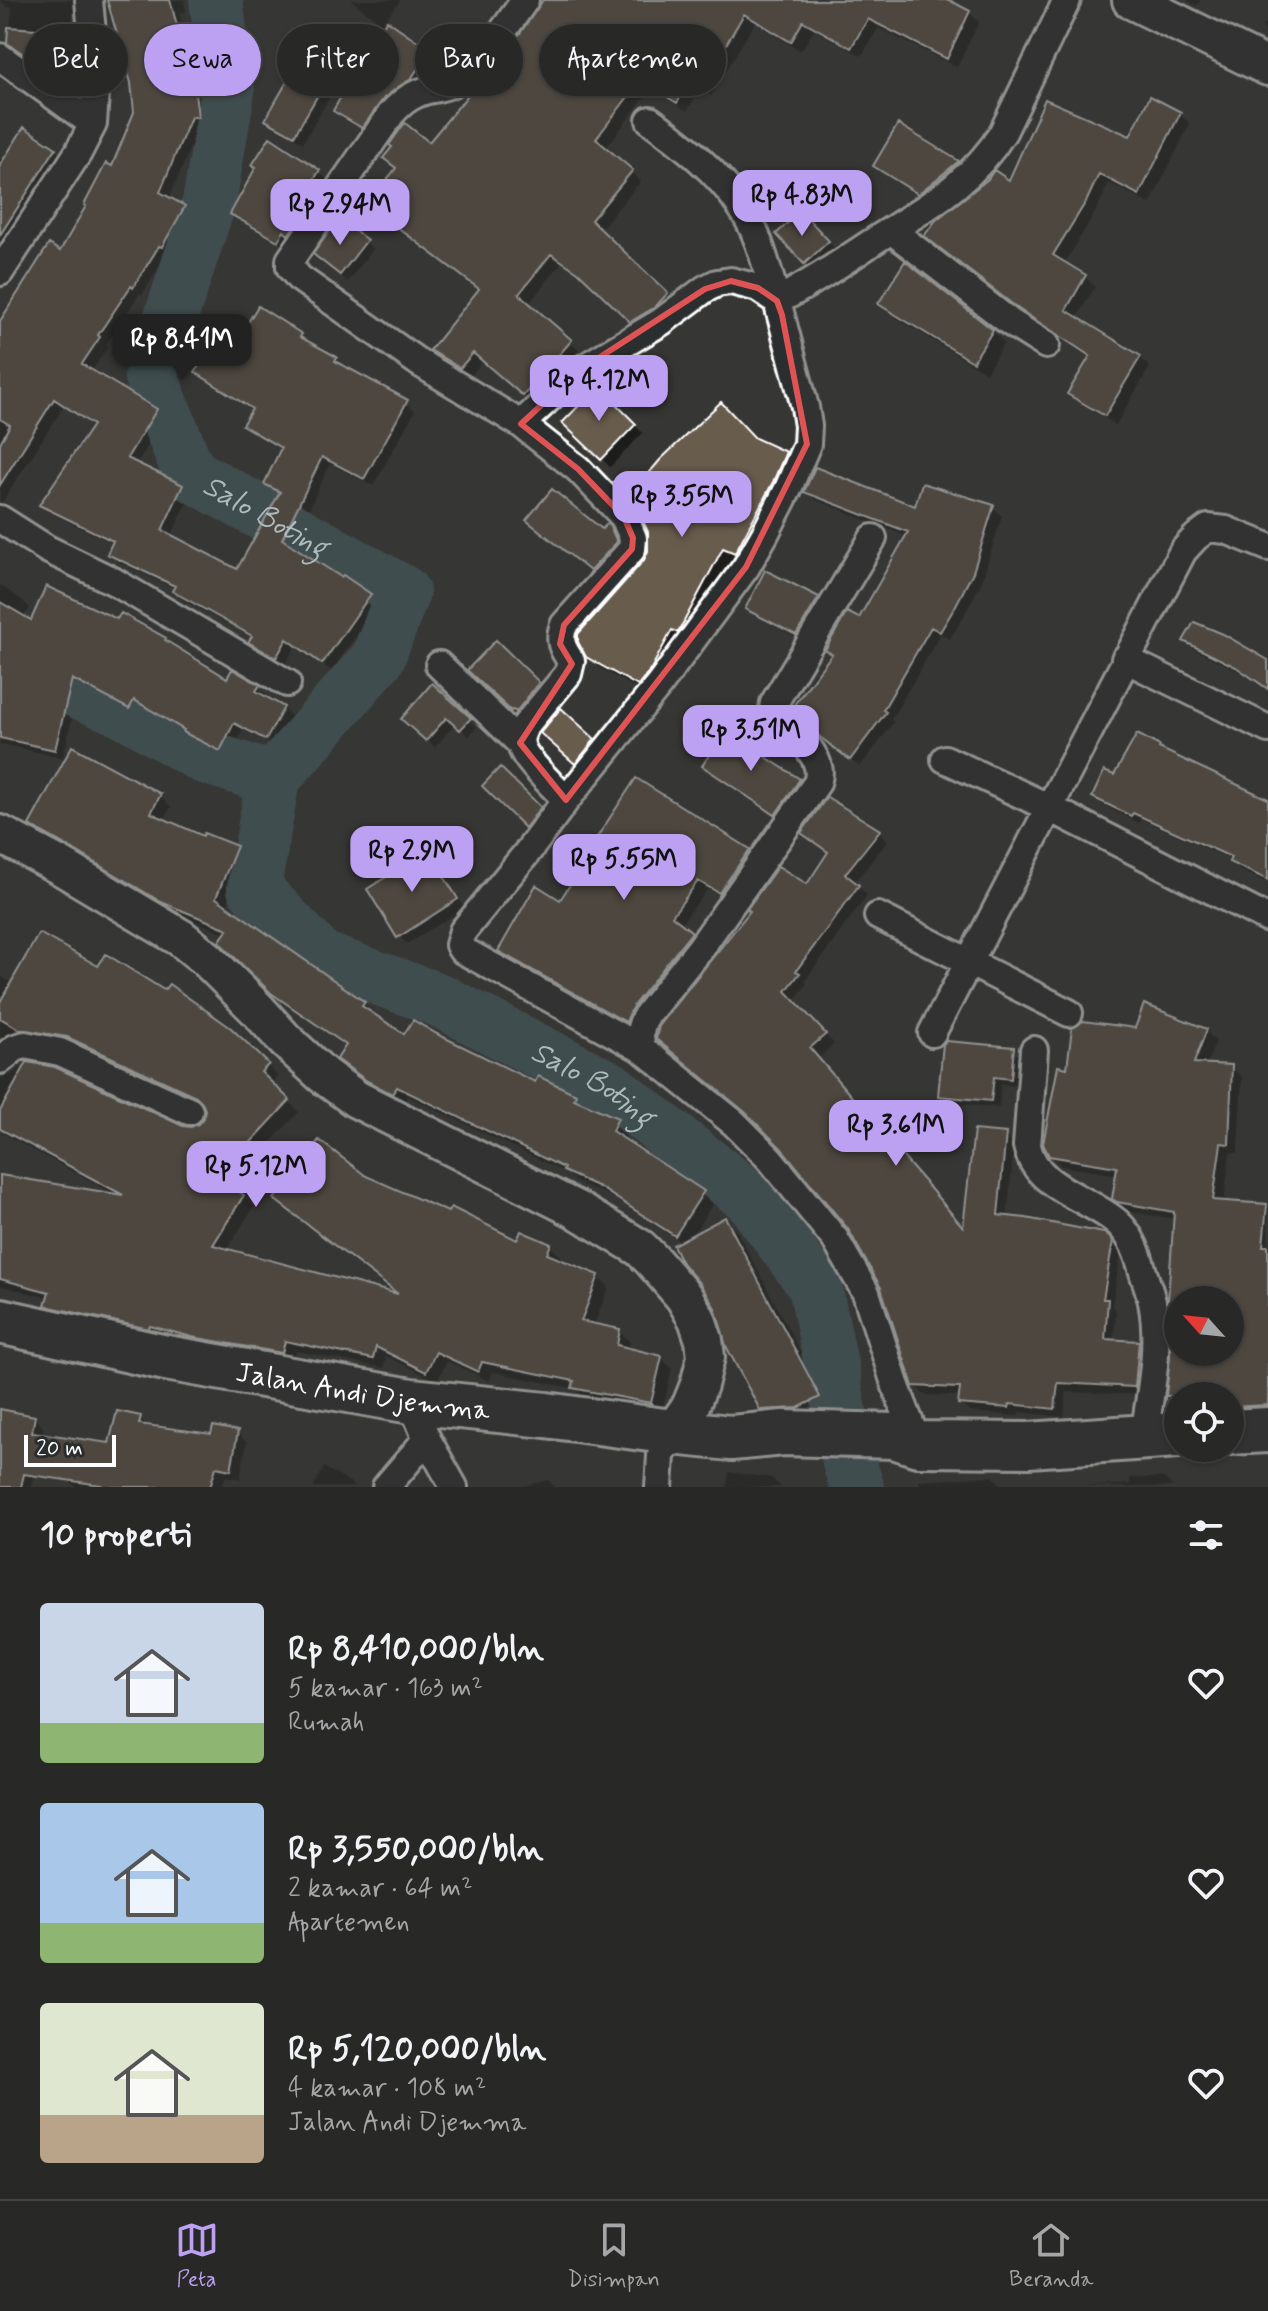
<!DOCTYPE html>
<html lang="id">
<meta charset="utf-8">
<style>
:root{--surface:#282827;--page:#343433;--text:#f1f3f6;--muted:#a5a6a7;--line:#444;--accent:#bca0f2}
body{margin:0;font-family:Mynerve,sans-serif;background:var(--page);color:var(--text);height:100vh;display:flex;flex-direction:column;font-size:30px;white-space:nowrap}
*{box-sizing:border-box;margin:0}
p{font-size:26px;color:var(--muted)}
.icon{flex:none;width:44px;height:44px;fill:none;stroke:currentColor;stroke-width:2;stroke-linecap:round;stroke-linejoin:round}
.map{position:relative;height:1487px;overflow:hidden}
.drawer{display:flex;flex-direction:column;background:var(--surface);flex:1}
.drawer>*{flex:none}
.hud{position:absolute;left:24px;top:24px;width:800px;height:72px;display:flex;gap:16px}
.needle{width:52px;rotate:297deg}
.buttons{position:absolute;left:1164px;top:1286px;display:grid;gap:16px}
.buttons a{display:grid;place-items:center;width:80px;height:80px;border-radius:50%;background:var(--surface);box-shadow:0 2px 6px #0004,0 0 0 2px var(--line);font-size:40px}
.scale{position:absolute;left:24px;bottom:20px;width:92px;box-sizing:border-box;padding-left:8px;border:4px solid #fff;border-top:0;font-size:22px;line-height:28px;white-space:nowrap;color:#fff;-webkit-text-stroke:6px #2a2d2e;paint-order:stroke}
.price{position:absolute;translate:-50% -68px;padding:0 18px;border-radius:16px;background:var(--accent);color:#111;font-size:26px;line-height:52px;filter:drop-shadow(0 2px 4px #0008)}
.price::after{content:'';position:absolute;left:50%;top:48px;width:24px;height:18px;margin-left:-12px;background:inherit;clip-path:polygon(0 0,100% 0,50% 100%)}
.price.on{background:#222;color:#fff}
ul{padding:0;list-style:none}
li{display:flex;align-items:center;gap:24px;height:200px;padding:0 40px}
li span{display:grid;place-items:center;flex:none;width:224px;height:160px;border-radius:8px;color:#555}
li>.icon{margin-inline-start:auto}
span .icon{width:96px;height:96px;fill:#fffc;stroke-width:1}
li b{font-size:34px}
h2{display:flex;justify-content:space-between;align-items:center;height:96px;padding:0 40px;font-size:34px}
.pill{padding:0 28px;border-radius:36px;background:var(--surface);box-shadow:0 2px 6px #0004,0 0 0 2px var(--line);font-size:28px;line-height:72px}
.pill.on{background:var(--accent);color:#111}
.tab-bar{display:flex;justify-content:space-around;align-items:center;height:112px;border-top:2px solid var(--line);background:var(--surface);font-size:22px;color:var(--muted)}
.tab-bar a{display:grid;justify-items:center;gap:4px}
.tab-bar .on{color:var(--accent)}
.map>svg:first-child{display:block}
</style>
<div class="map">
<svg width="1268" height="1487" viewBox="0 0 1268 1487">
<rect width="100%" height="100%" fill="#363634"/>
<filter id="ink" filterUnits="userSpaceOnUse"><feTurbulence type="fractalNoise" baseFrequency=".0125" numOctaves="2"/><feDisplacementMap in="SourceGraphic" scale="16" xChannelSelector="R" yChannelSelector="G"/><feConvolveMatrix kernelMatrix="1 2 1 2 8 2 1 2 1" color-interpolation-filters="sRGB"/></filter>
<g filter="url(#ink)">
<path fill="#0007" fill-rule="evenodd" d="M0,0H74L69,63L32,61L18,51L9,42L12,7H7Z
M107,0H184L186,12L179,13L201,87L205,125H200L169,199L184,207L192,216L171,255L168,253L142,295L140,293L106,345L108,347L91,372L156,410L165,419L136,465L182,487L191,495L171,537L238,571L280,495L266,484L282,450L254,433L245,424L253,411L206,380L197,371L237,343L300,336L308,344L336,359L345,367L406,402L415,411L373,486L330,464L291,547L369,595L378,604L332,671L296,646L285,665L260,650L251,642L253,638L183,600L175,591L176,589L118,562L110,553L114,544L50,513L41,505L94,426L64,406L1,504H0V325L60,254L114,169L136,112L133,82L116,23L109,16Z
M351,0H401L382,24Z
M543,0H945L969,12L979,22L957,67L878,28L862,56L814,30L801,51L755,23L711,96L700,89L687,111L651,89L605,149L641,181L600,230L676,304L641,330L591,281L562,262L528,305L580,351L534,404L483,361L470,377L442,359L433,350L480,290L381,215L371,205L429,144L508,54L540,10Z
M1187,0H1201L1197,6Z
M1268,19V33L1262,27Z
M429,51L436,58L417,86L369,134L342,118L335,111Z
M294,74L321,90L329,98L303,143L275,127L268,119Z
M1180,114L1190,124L1150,204L1109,183L1096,211L1064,264L1085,276L1095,287L1076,319L1140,357L1150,367L1116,425L1080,403L1070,393L1091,358L1033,320L937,246L1010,182L1131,139Z
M899,127L957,163L965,170L928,197L881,169V172L875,166Z
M270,140L319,172L327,180L313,200L320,207L286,247L240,221L233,213Z
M55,149L63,158L0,256V169Z
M801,214L836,250L814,271L779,235Z
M365,241L373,249L348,282L324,262Z
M881,304L992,331L1004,343L986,373L893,316Z
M598,389L643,433L610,467L565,423Z
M754,440L785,454L795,464L746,562L734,556L690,640L649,695L599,667L588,656Z
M806,491L916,509L993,507L1002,516L982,581L964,616L950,639L941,634L891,720L894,722L860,767L832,746L793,708L833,656L827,650L860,621L908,537L816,500Z
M608,526L615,533L623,551L599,578L537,528L603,532Z
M0,585L21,599L30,608L23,618L228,680L258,687L267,696L265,698L283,708L292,717L275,747L243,730L229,758L194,740L186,733L143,707L138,716L80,685L63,758L2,744L0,747Z
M818,599L825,607L805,642L755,616L747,608Z
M1185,641L1268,662V690L1246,675L1193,649Z
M496,643L546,692L520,718L470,670Z
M432,686L477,727L469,736L455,724L435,747L412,727Z
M725,734L799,781L807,789L783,822L713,774L705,766Z
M594,740L602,748L584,770L550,741Z
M1159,747L1165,753L1268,801V883L1239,870L1232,860L1141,819L1139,823L1103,805L1095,797L1115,777Z
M500,769L548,816L534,834L485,786Z
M636,781L749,851L758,860L729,901L708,889L680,925L699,942L635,1029L509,960L500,951L561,902Z
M160,796L171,807L163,821L204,838L236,848L247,859L226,908L364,1003L374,1014L373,1016L405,1037L536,1084L575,1096L585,1106L617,1119L628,1130L623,1141L702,1193L713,1204L691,1237L725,1219L737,1231L831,1410L811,1420L774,1422L761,1409L717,1308L682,1243L612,1197L576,1182L568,1174L408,1096L404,1103L380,1091L350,1070L339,1059L347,1047L284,1004L222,942L227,934L185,917L42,836L31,825Z
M828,799L879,832L888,841L854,883L867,895L805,981L807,984L794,1001L834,1044L818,1059L965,1230L1005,1135L1014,1144L1007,1218L1103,1235L1116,1247L1121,1253L1112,1306L1116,1310L1114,1342L1138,1343L1148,1352L1144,1395L1067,1392L1064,1417L1019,1412L1018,1416L970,1412L960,1403L961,1396L924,1395L915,1385L883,1287L849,1228L784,1147L757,1121L807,887L829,853L804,833Z
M427,853L435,861L465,908L407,944L399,936Z
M99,969L229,1029L278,1076L271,1084L299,1112L229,1187L243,1196L254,1207L226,1251L401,1297L287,1209L276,1198L365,1178L518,1243L550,1246L561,1256L559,1261L598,1277L609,1287L594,1325L619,1331L630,1342L628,1350L661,1358L672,1368L662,1413L585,1398L576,1389L493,1372L489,1381L447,1361L437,1381L386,1356L384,1368L296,1351L292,1363L58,1315L47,1304L49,1298L1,1286L0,1292V1192L118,1196L0,1132V1078L10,1075L26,1064L182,1128L192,1129L205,1119V1105L76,1046L0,1059V975L13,984Z
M1136,1030L1206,1031L1216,1041L1206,1066L1231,1067L1242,1077L1238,1153L1230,1152L1224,1203L1268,1208V1415L1230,1420V1396H1178V1419L1166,1409L1173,1354L1172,1317L1170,1299L1175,1219L1129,1212L1114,1198L1118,1175L1061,1166L1051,1155L1068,1070ZM1178,1300H1230V1352H1178Z
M1013,1049L1021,1057L1018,1086L1001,1084L999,1108L948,1103L940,1095Z
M0,1411L34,1418L44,1428L32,1487H0Z
M140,1418L150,1428L213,1436L237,1433L247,1442L240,1479L226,1476L222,1487H76L68,1480L111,1446Z
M324,1467L351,1483L355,1487H313Z
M729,1472L772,1478L781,1487H727Z
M993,1476L1003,1487H920L919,1481Z
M1130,1478H1164L1173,1487H1081L1130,1484Z
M548,1480L555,1487H520Z"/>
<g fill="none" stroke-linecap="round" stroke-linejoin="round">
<g stroke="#4b686e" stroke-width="54">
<path id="s1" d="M216,0L228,91L209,203L151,377L189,473L403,592L378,658L273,779L254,888L321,958L439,1000L610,1088L750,1198L815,1286L834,1379L849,1462L857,1487"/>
<path d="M0,659L127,712L202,756L273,779"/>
</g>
</g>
<path fill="#675b4e" stroke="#fff" stroke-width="2" d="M107,0H170L191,76H193L198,117H191L160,192L185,206L162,247L159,246L133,288L131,286L98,335L100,337L82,364L157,409L127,458L183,485L162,530L237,569L280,492L264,484L281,448L242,425L252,409L195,372L222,330L237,340L258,306L302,334L300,337L337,357L335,361L408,400L364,479L322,457L282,539L341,577L343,575L371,594L322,664L287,639L276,658L248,642L252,636L172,591L175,586L107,554L113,541L39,505L93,425L54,399L0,485V443L10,425L0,419V321L49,244L60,251L86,206L84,205L106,163L112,166L134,112L131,83Z
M543,0H949L970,11L947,59L868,19L851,48L803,21L791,42L744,14L701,87L690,81L677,103L640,81L596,139L633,170L591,220L668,293L655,307L630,322L578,272L551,254L519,294L572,340L523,396L473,353L460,368L430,350L479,289L368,205L396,168L383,158L392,147L389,145L404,124L405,123L429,142L473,89L506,53Z
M387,20L430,50L411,79L384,98L362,128L333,111L366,52Z
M8,27L63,31L61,56L22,53L7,43Z
M293,71L322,88L294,136L265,120Z
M1150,96L1181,112L1139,195L1099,174L1087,200L1053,255L1086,275L1066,310L1141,356L1105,416L1067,394L1090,356L1020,310L924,236L936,220L988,179L994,170L1009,180L1045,99L1130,136Z
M898,124L959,161L918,194L873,166Z
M24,127L56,148L0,235V165Z
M270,137L320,170L306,192L314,198L288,235L284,231L278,241L230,214L256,167L252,165Z
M801,211L829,241L804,264L776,234Z
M339,218L367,240L340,275L313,254Z
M905,261L993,330L973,362L878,304Z
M598,386L636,424L601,460L562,423Z
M721,402L755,438L786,452L773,482L735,553L723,548L680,629L678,633L672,630L651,669L638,686L586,657L578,642V634L644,560L648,551V532L638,510L628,498L660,460Z
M815,467L915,506L922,483L994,505L973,572L955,607L940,632L931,627L883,710L886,712L850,760L820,737L791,709L832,654L825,650L847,612L859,618L908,532L804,492Z
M552,489L602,529L608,523L610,526L617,542L590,571L526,520Z
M765,570L819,597L796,635L745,609Z
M46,586L117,619L121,613L166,638L165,640L227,678L232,669L260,685L256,691L284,707L266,740L234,723L220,751L183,732L184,730L134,700L129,709L72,679L55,750L0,738V602L31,620Z
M1194,622L1223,634L1268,660V689L1236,667L1183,641Z
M496,640L539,682L516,712L513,710L511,711L467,670Z
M432,683L471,718L460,730L446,718L426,741L401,719Z
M561,708L595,739L575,764L540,733Z
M725,731L800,779L775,815L702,766Z
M1137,734L1160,746L1159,748L1268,799V880L1229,862L1231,857L1133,813L1131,816L1092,797L1104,771L1114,775Z
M72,746L161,794L151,813L203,836L204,833L237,846L216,898L365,1002L362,1006L404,1034L413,1020L437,1034L535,1082L538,1076L576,1094L574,1099L618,1118L612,1131L704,1191L675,1236L599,1187L563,1171L564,1168L397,1087L392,1094L367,1081L337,1059L346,1045L271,993L219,942L228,929L161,902L73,849L29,825Z
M500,767L541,807L525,828L482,786Z
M636,778L750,849L719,893L698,881L672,916L692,932L633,1006L626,1022L498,951L536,885L560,900L597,844L594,842Z
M827,797L880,830L845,874L859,885L796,971L800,973L786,991L826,1034L810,1048L963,1227L974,1130L1006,1133L998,1215L1026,1218L1104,1233L1107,1235L1113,1241L1103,1299H1108L1105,1339L1139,1341L1135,1387L1058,1383L1055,1409L1010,1404L1009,1408L958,1404L960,1388L913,1386L881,1288L848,1229L782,1149L745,1112L656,1039L659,1025L750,911L747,909L778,866L807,884L828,852L801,833Z
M428,851L458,899L397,938L367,889Z
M39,933L98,966L106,954L164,990L169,984L231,1028L269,1064L261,1072L290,1100L218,1178L244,1195L213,1245L398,1294L274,1199L319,1140L366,1176L448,1212L451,1207L517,1240L521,1231L551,1244L547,1254L599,1275L581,1321L620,1329L617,1345L662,1356L651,1403L572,1388L574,1381L482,1362L478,1372L436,1352L426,1372L376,1347L373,1359L285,1341L282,1353L192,1337L150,1326L149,1329L50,1307L45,1305L49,1292L0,1279V1175L123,1195L0,1129V1111L27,1062L55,1067L183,1126L191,1127L198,1124L203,1118L205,1110L202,1102L196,1096L67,1037L21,1030L0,1018V1002Z
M1144,1004L1207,1029L1194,1063L1232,1065L1229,1144L1221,1143L1213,1200L1267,1204L1263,1246H1268V1405L1230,1407V1396H1166L1171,1342L1178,1343V1352H1230V1300H1168L1174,1212L1117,1202L1112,1199L1117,1167L1049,1156L1043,1144L1058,1066L1067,1068L1072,1028L1083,1021L1135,1028Z
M946,1041L1014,1047L1011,1079L994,1077L991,1101L938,1096L943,1044Z
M725,1217L820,1397L798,1408L760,1410L726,1346L715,1308L700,1284L682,1263L673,1245Z
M0,1409L35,1416L32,1432L109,1443L117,1411L141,1416L139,1424L211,1434L213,1426L238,1431L231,1470L216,1467L210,1487H100L101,1485L24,1474L21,1487H0Z"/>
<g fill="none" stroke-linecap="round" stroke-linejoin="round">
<defs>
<path id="street" d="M525,0C505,28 484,60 457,81C449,86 442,87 433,89C415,92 403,100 391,114L290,260V267L299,278L418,362L521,424L578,469L624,517L633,538L632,549L564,625C558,640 562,648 571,661L568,674L525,726C522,733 519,738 521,745C524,760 555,787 566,800
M0,57L93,124
M891,230L1011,323L1046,345
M0,272L78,153L93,124L96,76L89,0
M521,424L577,372L661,322L705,289L717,283L731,281L758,288L777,301C767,270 760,235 741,207C718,172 684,145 650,120
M0,519L47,549L113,581L287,683
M873,538L774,703L773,709L776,717C794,735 827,756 817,783L701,947L646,1016C639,1028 639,1036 642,1049L734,1123L770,1159L835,1239L866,1293L895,1384L918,1444
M1125,659L1268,729
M439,665L520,743
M945,759L1050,808L1268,919
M878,916L1069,1013
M932,1033L1183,551L1196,537L1208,528L1226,530L1268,547
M642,1049L462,950L459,945L463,931L526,854L566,800L659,685L746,567L765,534L788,489L807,444L808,426L805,407L777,301C812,283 844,261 877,239C925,208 972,183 1003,132L1067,0
M1034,1050L1027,1146C1036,1189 1089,1197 1118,1223C1132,1236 1138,1254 1143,1272C1146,1282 1150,1292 1152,1302C1161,1346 1150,1393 1144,1437
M0,1060L15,1048L25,1045L60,1052L189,1111
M411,1401L427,1439L454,1487
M386,1487L427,1439
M659,1487L661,1456L672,1432"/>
<path id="secondary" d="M1131,0L1268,67
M0,834L62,867L181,938L207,959L258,1010L285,1040L323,1075L356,1099L575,1209L640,1248L653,1261L684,1297L697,1319L704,1340L706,1357L699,1385L691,1405L672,1432"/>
<g id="highway">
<path id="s2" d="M0,1321L166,1358L411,1401L546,1415L672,1432L731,1438L784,1433L894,1436L918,1444L1028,1445L1178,1435"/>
<path d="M1230,1432L1268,1430"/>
</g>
</defs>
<use href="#street" stroke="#fff" stroke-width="32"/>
<use href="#secondary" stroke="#fff" stroke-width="42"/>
<use href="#highway" stroke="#fff" stroke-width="50"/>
<use href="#street" stroke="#2a2d2e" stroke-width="26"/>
<use href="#secondary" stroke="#2a2d2e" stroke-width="36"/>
<use href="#highway" stroke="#2a2d2e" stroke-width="44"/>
</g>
</g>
<path d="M0 0H1268V1487H0ZM731,281L758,288L777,301L782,315L807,444L746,567L566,800L520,743L572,664L560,644L564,625L632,549L633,538L624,517L578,469L521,424L577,372L705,289Z" fill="#363634" fill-opacity=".55" fill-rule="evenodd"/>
<path fill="none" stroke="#de5353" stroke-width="6" stroke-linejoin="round" d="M731,281L758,288L777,301L782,315L807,444L746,567L566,800L520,743L572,664L560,644L564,625L632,549L633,538L624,517L578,469L521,424L577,372L705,289Z"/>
<g text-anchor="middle" stroke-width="7" stroke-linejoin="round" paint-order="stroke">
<g font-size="28" fill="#fff" stroke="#2a2d2e">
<text dy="10" stroke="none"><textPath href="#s2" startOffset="370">Jalan Andi Djemma</textPath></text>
</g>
<g font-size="30" font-style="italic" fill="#aebbbe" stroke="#2a2d2e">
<text dy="10" stroke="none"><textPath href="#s1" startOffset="580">Salo Boting</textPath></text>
<text dy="10" stroke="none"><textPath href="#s1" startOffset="1476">Salo Boting</textPath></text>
</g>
</g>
</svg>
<div class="buttons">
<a><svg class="needle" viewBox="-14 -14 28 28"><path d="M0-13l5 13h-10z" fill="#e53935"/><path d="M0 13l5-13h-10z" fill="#a5a6a7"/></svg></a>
<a><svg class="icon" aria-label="locate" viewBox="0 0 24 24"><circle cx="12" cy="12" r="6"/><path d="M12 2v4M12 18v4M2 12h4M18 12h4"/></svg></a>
</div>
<div class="scale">20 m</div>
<b class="price" style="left:802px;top:238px">Rp 4.83M</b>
<b class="price" style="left:340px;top:247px">Rp 2.94M</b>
<b class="price on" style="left:182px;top:382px">Rp 8.41M</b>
<b class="price" style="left:599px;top:423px">Rp 4.12M</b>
<b class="price" style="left:682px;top:539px">Rp 3.55M</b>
<b class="price" style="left:751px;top:773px">Rp 3.51M</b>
<b class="price" style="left:412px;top:894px">Rp 2.9M</b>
<b class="price" style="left:624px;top:902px">Rp 5.55M</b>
<b class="price" style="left:896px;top:1168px">Rp 3.61M</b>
<b class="price" style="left:256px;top:1209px">Rp 5.12M</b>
<div class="hud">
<a class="pill">Beli</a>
<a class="pill on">Sewa</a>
<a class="pill">Filter</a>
<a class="pill">Baru</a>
<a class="pill">Apartemen</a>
</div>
</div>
<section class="drawer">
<h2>10 properti<svg class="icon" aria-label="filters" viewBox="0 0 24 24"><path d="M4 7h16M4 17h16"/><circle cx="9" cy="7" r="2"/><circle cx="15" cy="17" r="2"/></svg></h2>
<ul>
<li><span style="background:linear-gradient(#c9d6e8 75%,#8fb573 0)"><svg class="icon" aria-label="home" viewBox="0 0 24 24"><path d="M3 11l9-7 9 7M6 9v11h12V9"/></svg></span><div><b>Rp 8,410,000/bln</b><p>5 kamar · 163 m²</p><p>Rumah</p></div><svg class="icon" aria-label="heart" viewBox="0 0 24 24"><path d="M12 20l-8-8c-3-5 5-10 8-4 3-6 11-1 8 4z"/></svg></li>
<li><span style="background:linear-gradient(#a9c7e8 75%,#8fb573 0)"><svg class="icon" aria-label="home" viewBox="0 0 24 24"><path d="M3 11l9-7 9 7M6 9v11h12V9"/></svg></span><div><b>Rp 3,550,000/bln</b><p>2 kamar · 64 m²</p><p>Apartemen</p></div><svg class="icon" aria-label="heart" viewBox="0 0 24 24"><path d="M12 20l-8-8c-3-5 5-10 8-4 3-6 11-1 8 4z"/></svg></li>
<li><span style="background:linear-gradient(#dfe7d0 70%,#b9a48a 0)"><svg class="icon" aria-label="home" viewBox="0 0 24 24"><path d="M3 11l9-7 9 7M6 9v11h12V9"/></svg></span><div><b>Rp 5,120,000/bln</b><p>4 kamar · 108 m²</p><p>Jalan Andi Djemma</p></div><svg class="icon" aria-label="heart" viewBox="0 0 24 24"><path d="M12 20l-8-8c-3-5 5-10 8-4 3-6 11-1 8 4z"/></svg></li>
</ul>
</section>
<nav class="tab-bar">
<a class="on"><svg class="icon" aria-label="map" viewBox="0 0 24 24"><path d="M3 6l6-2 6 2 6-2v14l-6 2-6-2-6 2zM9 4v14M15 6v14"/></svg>Peta</a>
<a><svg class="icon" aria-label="saved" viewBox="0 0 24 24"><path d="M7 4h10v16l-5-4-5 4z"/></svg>Disimpan</a>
<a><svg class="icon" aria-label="home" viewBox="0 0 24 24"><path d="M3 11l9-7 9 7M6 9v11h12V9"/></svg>Beranda</a>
</nav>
